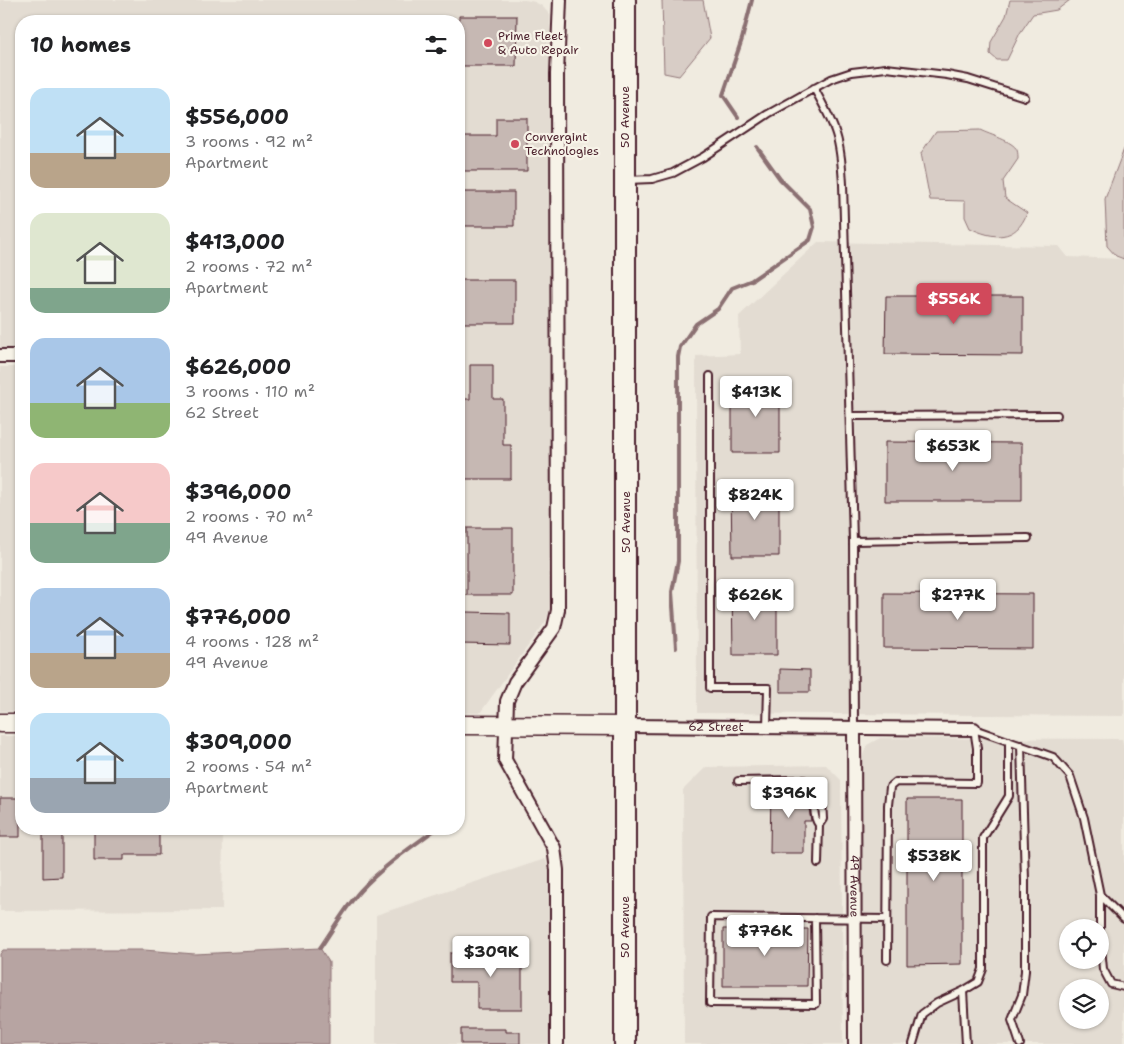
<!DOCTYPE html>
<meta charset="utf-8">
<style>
:root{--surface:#fff;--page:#f2f2f2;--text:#202124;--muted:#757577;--accent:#d1495b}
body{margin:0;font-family:"Shantell Sans",sans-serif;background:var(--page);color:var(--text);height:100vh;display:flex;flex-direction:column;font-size:19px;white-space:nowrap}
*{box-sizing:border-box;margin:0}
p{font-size:16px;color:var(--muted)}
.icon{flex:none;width:28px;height:28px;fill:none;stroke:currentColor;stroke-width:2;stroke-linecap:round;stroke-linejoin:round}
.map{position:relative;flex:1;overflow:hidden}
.side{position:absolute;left:15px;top:15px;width:450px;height:820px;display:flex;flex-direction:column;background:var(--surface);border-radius:20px;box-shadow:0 1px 4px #0004}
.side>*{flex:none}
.controls{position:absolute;left:1059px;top:919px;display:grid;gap:10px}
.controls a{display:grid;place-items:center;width:50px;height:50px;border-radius:50%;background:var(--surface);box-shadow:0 1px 4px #0004;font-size:25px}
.price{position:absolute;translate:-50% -42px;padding:0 11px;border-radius:5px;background:#fff;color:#222;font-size:16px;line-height:32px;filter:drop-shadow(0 1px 2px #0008)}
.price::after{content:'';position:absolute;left:50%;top:30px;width:15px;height:11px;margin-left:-8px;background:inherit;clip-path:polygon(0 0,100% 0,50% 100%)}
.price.current{background:var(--accent);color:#fff}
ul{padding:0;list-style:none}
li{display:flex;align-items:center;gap:15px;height:125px;padding:0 15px}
li span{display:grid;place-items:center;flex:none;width:140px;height:100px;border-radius:15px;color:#555}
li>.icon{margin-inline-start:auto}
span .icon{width:60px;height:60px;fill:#fffc;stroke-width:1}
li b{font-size:21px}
h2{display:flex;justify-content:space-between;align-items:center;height:60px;padding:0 15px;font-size:21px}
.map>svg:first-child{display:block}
</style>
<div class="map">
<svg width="1124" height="1044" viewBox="0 0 1124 1044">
<rect width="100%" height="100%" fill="#f0ebe0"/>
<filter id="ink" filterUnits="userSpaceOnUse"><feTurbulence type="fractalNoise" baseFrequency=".02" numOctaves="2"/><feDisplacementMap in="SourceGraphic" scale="10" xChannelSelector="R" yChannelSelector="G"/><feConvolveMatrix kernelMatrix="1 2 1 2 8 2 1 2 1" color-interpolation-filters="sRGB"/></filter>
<g filter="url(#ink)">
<path fill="#e3dcd2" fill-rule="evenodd" d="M0,0H525L535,2L542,6L550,15V609L546,621L480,713H459V21H21V350H0Z
M818,242L1059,246L1068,257L1124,259V716L697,713L696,356L740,354L739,316Z
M0,367H21V711H0Z
M0,736H21V829H223L222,910L0,911Z
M880,738L1122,739L1124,747V1044H862L861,760L867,745ZM1068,928H1100V960H1068ZM1068,988H1100V1020H1068Z
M826,765L841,780L843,1044H684L683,790L706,767Z
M545,859L549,868L550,1044H376V915Z"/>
<path fill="#d8cdc6" stroke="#917678" d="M662,0H703L710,38L679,76L664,73Z
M1010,0H1070L1057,10L1033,14L1020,33L1007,60H997L990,54L991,42L1006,16Z
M980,130C990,135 1013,141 1017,150C1018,153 1018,156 1018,159L1003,181L1005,198L1027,213C1016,242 993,239 970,228L965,217V201L930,200L921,153L936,131Z
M1124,149V259L1116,256L1107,246L1105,199Z"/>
<path fill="#b7a4a2" stroke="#8b6f72" d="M320,948L329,962V1044H0V954L3,950H144L195,954Z"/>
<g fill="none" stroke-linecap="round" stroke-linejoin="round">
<path stroke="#8b6f72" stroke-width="4" d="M738,117L723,95L742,39L752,0
M676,648L672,592L678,561V357L680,347L696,324L718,309L732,288L752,280L810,240L814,227L810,209L780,179L757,147
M320,948C333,929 345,908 360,891C382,867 410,848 436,829"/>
</g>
<path fill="#c6b8b3" stroke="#4a1f2b" d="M459,16H517L516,66H459Z
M496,118H527V171H459V136H496Z
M459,192H514V226H459Z
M459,280H515V323H459Z
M886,296H1023V355L885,354Z
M470,365H493V399H503V445H511V479H459V399H470Z
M732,384H780V453H732Z
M885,442L1022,443V501H885Z
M731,486H779V556H732Z
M467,528H513V595H467Z
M732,587L777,588V655H733Z
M884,593L1033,594V649L884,648Z
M467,612L510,613V645L459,644V613Z
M780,669L810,670V692H780Z
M771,786L807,787L812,793L809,808L811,821H804V853H770Z
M0,798H20V837H0Z
M907,799H962V964L907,965Z
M43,829H62V877L43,878Z
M94,829H159V855H124V860H94Z
M723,929H808L807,986H723Z
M450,953H522V1009H477V982H450Z
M461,1029H506V1032H520V1044H461Z"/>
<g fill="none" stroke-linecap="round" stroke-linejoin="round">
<defs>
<path id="service" d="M814,88C822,103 831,118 836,134C841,150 842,167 843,184L853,541L854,727
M627,180L652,179L673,173L703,157L768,114L831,79L852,72L886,68L947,75L968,79L1025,97
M710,376V688H768L767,727
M850,416L1057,415
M853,541L1028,538
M738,781L804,780L813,784L822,800L823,819L819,825L818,863
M818,791C814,801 812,816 819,825
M1100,895L1124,919
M815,918L816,1004L710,1003L711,917L887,919
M1100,937L1103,969L1111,984L1124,987
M887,960L888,805L890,787L896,782L977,783V748L974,729L1053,757L1070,776L1084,818L1100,895V928
M963,991L966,1044
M913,1044L922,1014L937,1003L963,991L978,982L983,969V838L1009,796V741
M1020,1044L1012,1020L1022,995L1025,971V880L1021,745"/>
<g id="minor">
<path d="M0,356H21"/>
<path id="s1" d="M626,726L974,729"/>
<path id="s2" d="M854,727L855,1044"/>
<path d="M557,1044V870L554,848L505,760L507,701L515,682L554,628L558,610L557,74L560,0"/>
</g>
<path id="secondary" d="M0,723H21
M459,725L626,726"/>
<path id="primary" d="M625,1044V0"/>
</defs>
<use href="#service" stroke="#4a1f2b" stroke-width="10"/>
<use href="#minor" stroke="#4a1f2b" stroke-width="16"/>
<use href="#secondary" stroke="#4a1f2b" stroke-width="21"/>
<use href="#primary" stroke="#4a1f2b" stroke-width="24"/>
<use href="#service" stroke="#f7f3e8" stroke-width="6"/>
<use href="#minor" stroke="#f7f3e8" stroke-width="12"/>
<use href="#secondary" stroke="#f7f3e8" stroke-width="18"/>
<use href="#primary" stroke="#f7f3e8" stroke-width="20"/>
</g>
</g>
<g fill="#d1495b" stroke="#f7f3e8" stroke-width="2">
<circle cx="488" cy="43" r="5"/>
<circle cx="515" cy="144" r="5"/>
</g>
<g text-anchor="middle" stroke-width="4.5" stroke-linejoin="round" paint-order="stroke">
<g font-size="12" fill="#4a1f2b" stroke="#f7f3e8" text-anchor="start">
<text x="498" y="40">Prime Fleet<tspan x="498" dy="14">&amp; Auto Repair</tspan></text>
<text x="525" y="141">Convergint<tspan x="525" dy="14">Technologies</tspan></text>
</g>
<g font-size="12" fill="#4a1f2b" stroke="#f7f3e8">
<text transform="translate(625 117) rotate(-90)" y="4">50 Avenue</text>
<text transform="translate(626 522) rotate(-90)" y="4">50 Avenue</text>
<text dy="4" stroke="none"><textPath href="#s1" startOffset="90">62 Street</textPath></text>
<text dy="4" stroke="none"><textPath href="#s2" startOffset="159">49 Avenue</textPath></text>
<text transform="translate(625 927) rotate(-90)" y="4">50 Avenue</text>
</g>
</g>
</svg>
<div class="controls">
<a><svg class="icon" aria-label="locate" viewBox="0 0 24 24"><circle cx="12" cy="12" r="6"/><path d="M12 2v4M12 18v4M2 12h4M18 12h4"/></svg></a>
<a><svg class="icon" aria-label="layers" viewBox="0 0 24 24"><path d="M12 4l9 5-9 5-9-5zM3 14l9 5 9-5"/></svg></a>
</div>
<b class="price current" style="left:954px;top:325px">$556K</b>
<b class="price" style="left:756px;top:418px">$413K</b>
<b class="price" style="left:953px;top:472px">$653K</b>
<b class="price" style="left:755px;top:521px">$824K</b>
<b class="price" style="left:755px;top:621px">$626K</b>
<b class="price" style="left:958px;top:621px">$277K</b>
<b class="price" style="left:789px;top:819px">$396K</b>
<b class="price" style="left:934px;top:882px">$538K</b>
<b class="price" style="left:765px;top:957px">$776K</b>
<b class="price" style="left:491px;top:978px">$309K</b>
<section class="side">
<h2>10 homes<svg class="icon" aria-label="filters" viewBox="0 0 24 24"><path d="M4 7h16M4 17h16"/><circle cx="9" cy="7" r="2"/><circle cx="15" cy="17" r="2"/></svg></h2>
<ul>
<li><span style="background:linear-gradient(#bfe0f5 65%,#b9a48a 0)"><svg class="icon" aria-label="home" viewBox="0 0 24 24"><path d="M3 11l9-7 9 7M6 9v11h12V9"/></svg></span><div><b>$556,000</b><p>3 rooms · 92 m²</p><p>Apartment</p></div></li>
<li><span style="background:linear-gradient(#dfe7d0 75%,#7fa58c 0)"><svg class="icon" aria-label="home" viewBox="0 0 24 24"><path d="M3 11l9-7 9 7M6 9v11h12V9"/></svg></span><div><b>$413,000</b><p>2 rooms · 72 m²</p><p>Apartment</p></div></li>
<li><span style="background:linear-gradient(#a9c7e8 65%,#8fb573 0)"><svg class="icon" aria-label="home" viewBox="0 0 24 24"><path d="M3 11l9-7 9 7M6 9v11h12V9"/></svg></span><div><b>$626,000</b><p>3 rooms · 110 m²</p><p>62 Street</p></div></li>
<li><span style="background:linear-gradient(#f6c9c9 60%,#7fa58c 0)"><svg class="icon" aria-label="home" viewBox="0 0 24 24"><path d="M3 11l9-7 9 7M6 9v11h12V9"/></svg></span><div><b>$396,000</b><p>2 rooms · 70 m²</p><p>49 Avenue</p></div></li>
<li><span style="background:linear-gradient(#a9c7e8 65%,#b9a48a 0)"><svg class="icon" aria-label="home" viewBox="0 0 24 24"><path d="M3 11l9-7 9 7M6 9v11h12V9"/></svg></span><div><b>$776,000</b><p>4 rooms · 128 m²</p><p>49 Avenue</p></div></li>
<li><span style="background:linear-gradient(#bfe0f5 65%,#9aa5b1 0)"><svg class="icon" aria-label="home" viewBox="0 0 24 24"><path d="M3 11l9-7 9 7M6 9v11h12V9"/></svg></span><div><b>$309,000</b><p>2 rooms · 54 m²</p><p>Apartment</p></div></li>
</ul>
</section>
</div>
